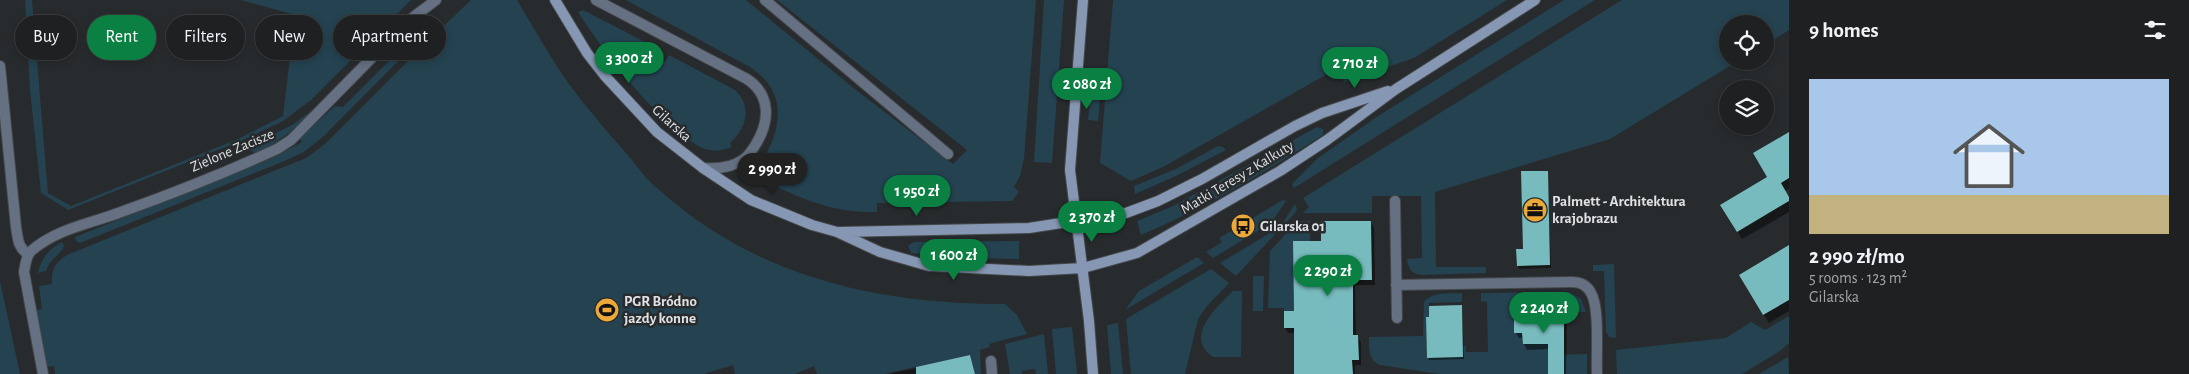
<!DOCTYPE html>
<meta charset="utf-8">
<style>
:root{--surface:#1e2022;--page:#2b2d2f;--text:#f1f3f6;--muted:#a1a3a5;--line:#3c3e40;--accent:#0b8043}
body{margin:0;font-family:"Alegreya Sans",sans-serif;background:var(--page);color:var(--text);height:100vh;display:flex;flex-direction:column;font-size:19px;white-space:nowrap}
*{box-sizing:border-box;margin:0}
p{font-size:16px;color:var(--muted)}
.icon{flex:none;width:28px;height:28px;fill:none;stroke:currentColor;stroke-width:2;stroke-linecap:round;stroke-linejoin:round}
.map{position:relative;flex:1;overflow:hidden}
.details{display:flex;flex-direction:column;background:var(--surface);width:400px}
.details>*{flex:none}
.guide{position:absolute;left:15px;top:15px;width:475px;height:45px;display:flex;gap:10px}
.buttons{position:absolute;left:1719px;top:15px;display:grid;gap:10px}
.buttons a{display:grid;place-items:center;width:55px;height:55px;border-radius:50%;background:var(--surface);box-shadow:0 2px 8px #0003,0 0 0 1px var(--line);font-size:25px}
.price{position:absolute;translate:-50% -42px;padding:0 11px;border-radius:18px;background:var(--accent);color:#fff;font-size:16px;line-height:32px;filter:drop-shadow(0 1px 2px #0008)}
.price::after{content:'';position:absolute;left:50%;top:30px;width:15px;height:11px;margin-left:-8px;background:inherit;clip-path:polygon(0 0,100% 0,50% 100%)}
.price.selected{background:#222;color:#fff}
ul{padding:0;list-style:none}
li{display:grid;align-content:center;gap:10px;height:265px;padding:0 20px}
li+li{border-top:1px solid var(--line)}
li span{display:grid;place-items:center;height:155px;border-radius:0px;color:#555}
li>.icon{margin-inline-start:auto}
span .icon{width:90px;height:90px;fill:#fffc;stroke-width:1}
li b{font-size:21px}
h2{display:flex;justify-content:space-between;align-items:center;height:60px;padding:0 20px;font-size:21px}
.pill{padding:0 18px;border-radius:22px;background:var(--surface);box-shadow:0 2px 8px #0003,0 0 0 1px var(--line);font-size:18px;line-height:45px}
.pill.selected{background:var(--accent);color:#fff}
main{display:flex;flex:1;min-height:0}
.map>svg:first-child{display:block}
</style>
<main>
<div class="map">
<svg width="1789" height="374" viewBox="0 0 1789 374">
<rect width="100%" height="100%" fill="#282b2d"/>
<path fill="#244250" d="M25,0H32L48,193L71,206L238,139L283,116L295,15L241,0H411L311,100L283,121L243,140L68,210L41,193L30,90Z
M471,0H517C534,28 550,57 569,84C587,108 607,132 627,154C637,166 646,179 657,188C755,277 877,304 1005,304L1017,315L1027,334L989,344L990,347L980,350L981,374H975L970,355L884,374H817L814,366L795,374H735L733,365L704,374H55L54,366L45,367L37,322V310L42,309L39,286L52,284C51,269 55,263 67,255L306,158L325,144L432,37Z
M626,0H746L856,90L953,164L967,150L777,0H1036L1024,159L1020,176L1014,187L1019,192L1012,201L877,203V212C830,213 801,198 760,179L771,157L766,154C784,121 784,87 748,66Z
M1044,0H1064L1052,163L1034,162Z
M1113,0H1507L1414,58L1344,82L1336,69L1163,167L1131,181L1100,163Z
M1564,0H1595L1294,188L1292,184L1318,158L1378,116Z
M1622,0H1789V30L1765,45V24H1728V61H1738L1610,139L1435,192L1436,267H1486V273L1422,275C1412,274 1408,269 1407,259L1422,258L1421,196H1372V213H1303L1309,207L1303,198Z
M583,10L649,44L645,51L665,62L669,55L735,90C753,107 746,129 730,143L732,147C725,149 717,152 710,150C697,148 687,138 677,130C637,96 607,56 578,12Z
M425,32L426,33L324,136L304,152L287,160L80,243L76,241L75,237L268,160L302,142L300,138L335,106L343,107L390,60Z
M1092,75L1102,76L1098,121L1088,120Z
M318,106C299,125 280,143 255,153L246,148L292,125Z
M1317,127L1323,129V135C1265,172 1205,208 1141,235L1137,221L1173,206Z
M1218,146L1223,147L1226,150L1178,175L1135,194L1134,186L1176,169Z
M1283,200L1286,201L1271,223L1213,258L1206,252L1222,242L1219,238L1233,230L1236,233L1253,224L1251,219Z
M1295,204L1297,209L1295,213L1236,276L1220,263L1280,227Z
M1298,221H1310V241H1293L1294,311H1284V308H1268L1270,251Z
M1019,241V259L963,258L911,253L908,246L914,242Z
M62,242L64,246C60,256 50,258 46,271L38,273C41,258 49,249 62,242Z
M1197,257L1204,263L1125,310L1139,291Z
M1614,264L1616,338L1609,337L1606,332L1604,271H1593V265Z
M1211,269L1229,283L1207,306L1198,319L1185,374H1131L1126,319Z
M1253,276H1264L1263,311H1253Z
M0,281L20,374H0Z
M1233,291H1242L1241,357H1213C1183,337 1217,307 1233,291Z
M1569,292L1581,299L1586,312L1546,311L1544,308L1533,311L1514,312V333H1522L1523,344H1548V355L1587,354V374H1439L1380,365C1368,360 1369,348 1369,337L1423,336L1424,302C1433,291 1449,294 1462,293V302L1429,303V317H1426L1427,358L1463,357V346H1466V352H1488L1487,302L1481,301V293Z
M1789,316V343L1780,351L1742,374H1617L1616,350L1726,338L1751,322L1765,330Z
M1118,323L1123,374H1111L1107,325Z
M1072,327L1077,374H1056L1052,329Z
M1044,334L1048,374H1036L1035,369L1022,371V374H1010L1005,344Z
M1788,357L1789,374H1759Z"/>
<path fill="#0007" d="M1789,133V189L1784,191L1789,199V212L1742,239L1722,205L1768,178Z
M1547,172L1551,268L1519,269L1518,266Z
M1371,222L1374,228L1375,285H1355L1356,336L1361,342V365H1355V374H1295V333H1288L1285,328L1295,313L1323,242Z
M1789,246V311L1769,323L1741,275Z
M1462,306L1464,359L1429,360L1428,358Z
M1546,312H1563L1567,318L1566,374H1549V349L1527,350L1524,344V338H1519L1516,333Z
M970,356L975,374H889Z"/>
<path fill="#77bbbe" d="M1789,132V178L1781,183L1789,197V201L1737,232L1720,205L1767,177L1753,153Z
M1521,171H1548L1550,265L1517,266L1516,249H1523Z
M1321,221H1371L1372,280H1353V335H1358L1359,360H1352L1353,374H1294V328H1284V311H1294L1293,241H1321Z
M1789,245V300L1763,315L1739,275Z
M1539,300L1546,311H1564V374H1548V344H1523L1522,333H1514V312L1533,311Z
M1462,305L1463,357L1427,358L1426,317H1429V306Z
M970,355L975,374H916V367Z"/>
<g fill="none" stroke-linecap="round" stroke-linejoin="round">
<defs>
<path id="lane" d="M596,0L747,79C771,95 770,121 756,144C753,149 749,155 744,159C732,168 717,169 703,168
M765,0L948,154
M1395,201L1397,318
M1396,285L1572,282C1580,282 1587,285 1591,293C1600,308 1596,355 1597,374
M991,361L992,374"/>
<path id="street" d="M0,66L16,227C18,239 18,248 28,254
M43,374L24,272C25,266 26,256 31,251C58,228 90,224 121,212C174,193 227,172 277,149L291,140L408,21L436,0"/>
<path id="secondary" d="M555,0L587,53L605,76L657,132L703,168L751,200L812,225L837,232L880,252L929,266L1029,271L1083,268L1137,253L1280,171L1327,140L1396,89L1535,0
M1083,0L1070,170L1089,321L1093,374
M839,232L1029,228L1126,213L1158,201L1202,179L1295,126L1322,113L1388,91"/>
</defs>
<use href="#lane" stroke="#45484a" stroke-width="12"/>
<use href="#street" stroke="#45484a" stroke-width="12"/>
<use href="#secondary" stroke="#45484a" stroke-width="12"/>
<use href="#lane" stroke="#657082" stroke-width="10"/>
<use href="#street" stroke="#657082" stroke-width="10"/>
<use href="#secondary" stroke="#8697b3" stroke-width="10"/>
</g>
<defs>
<symbol id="office-disc" viewBox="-11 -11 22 22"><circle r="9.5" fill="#eba93a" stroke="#282b2d"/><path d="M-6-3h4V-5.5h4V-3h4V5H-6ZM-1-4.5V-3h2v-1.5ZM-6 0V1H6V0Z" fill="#111"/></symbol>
<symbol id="bus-disc" viewBox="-11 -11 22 22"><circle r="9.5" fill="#eba93a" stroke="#282b2d"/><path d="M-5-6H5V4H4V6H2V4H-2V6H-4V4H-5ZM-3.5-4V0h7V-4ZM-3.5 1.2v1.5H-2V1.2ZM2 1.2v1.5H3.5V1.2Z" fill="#111"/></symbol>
<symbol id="stadium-disc" viewBox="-11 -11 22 22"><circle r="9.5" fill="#eba93a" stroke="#282b2d"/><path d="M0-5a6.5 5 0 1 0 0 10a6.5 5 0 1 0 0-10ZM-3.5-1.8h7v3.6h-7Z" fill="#111"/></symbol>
</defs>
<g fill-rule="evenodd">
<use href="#office-disc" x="1521" y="196" width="28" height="28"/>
<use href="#bus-disc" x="1229" y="212" width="28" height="28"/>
<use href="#stadium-disc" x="593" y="296" width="28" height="28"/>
</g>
<g text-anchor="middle" stroke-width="5" stroke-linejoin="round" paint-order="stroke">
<g font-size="15" fill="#dfe1e2" stroke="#282b2d">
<text transform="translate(672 123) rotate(42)" y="5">Gilarska</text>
<text transform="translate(232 150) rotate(-23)" y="5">Zielone Zacisze</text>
<text transform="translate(1237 177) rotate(-31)" y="5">Matki Teresy z Kalkuty</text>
</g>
<g font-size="15" font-weight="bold" fill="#dfe1e2" stroke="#282b2d" text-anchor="start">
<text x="1552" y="206">Palmett - Architektura<tspan x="1552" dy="17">krajobrazu</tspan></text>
<text x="1260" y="231">Gilarska 01</text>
<text x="624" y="306">PGR Bródno<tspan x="624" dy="17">jazdy konne</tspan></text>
</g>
</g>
</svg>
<div class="buttons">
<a><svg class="icon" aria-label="locate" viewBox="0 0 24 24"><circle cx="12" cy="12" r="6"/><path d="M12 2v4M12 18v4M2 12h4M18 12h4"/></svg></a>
<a><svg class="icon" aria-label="layers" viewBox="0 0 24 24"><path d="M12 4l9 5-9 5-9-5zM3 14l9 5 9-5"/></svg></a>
</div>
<b class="price" style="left:629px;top:84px">3 300 zł</b>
<b class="price" style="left:1355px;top:89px">2 710 zł</b>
<b class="price" style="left:1087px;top:110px">2 080 zł</b>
<b class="price selected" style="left:772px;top:195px">2 990 zł</b>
<b class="price" style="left:917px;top:217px">1 950 zł</b>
<b class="price" style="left:1092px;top:243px">2 370 zł</b>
<b class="price" style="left:954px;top:281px">1 600 zł</b>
<b class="price" style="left:1328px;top:297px">2 290 zł</b>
<b class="price" style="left:1544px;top:334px">2 240 zł</b>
<div class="guide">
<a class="pill">Buy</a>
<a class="pill selected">Rent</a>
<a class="pill">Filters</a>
<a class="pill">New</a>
<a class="pill">Apartment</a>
</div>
</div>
<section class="details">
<h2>9 homes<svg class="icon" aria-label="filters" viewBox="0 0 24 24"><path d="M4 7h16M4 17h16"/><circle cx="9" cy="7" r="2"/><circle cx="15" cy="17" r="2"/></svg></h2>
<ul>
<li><span style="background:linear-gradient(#a9c7e8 75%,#c2b280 0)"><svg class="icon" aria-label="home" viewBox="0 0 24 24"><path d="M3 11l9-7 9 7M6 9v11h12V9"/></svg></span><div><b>2 990 zł/mo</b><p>5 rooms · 123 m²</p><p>Gilarska</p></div></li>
</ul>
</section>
</main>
